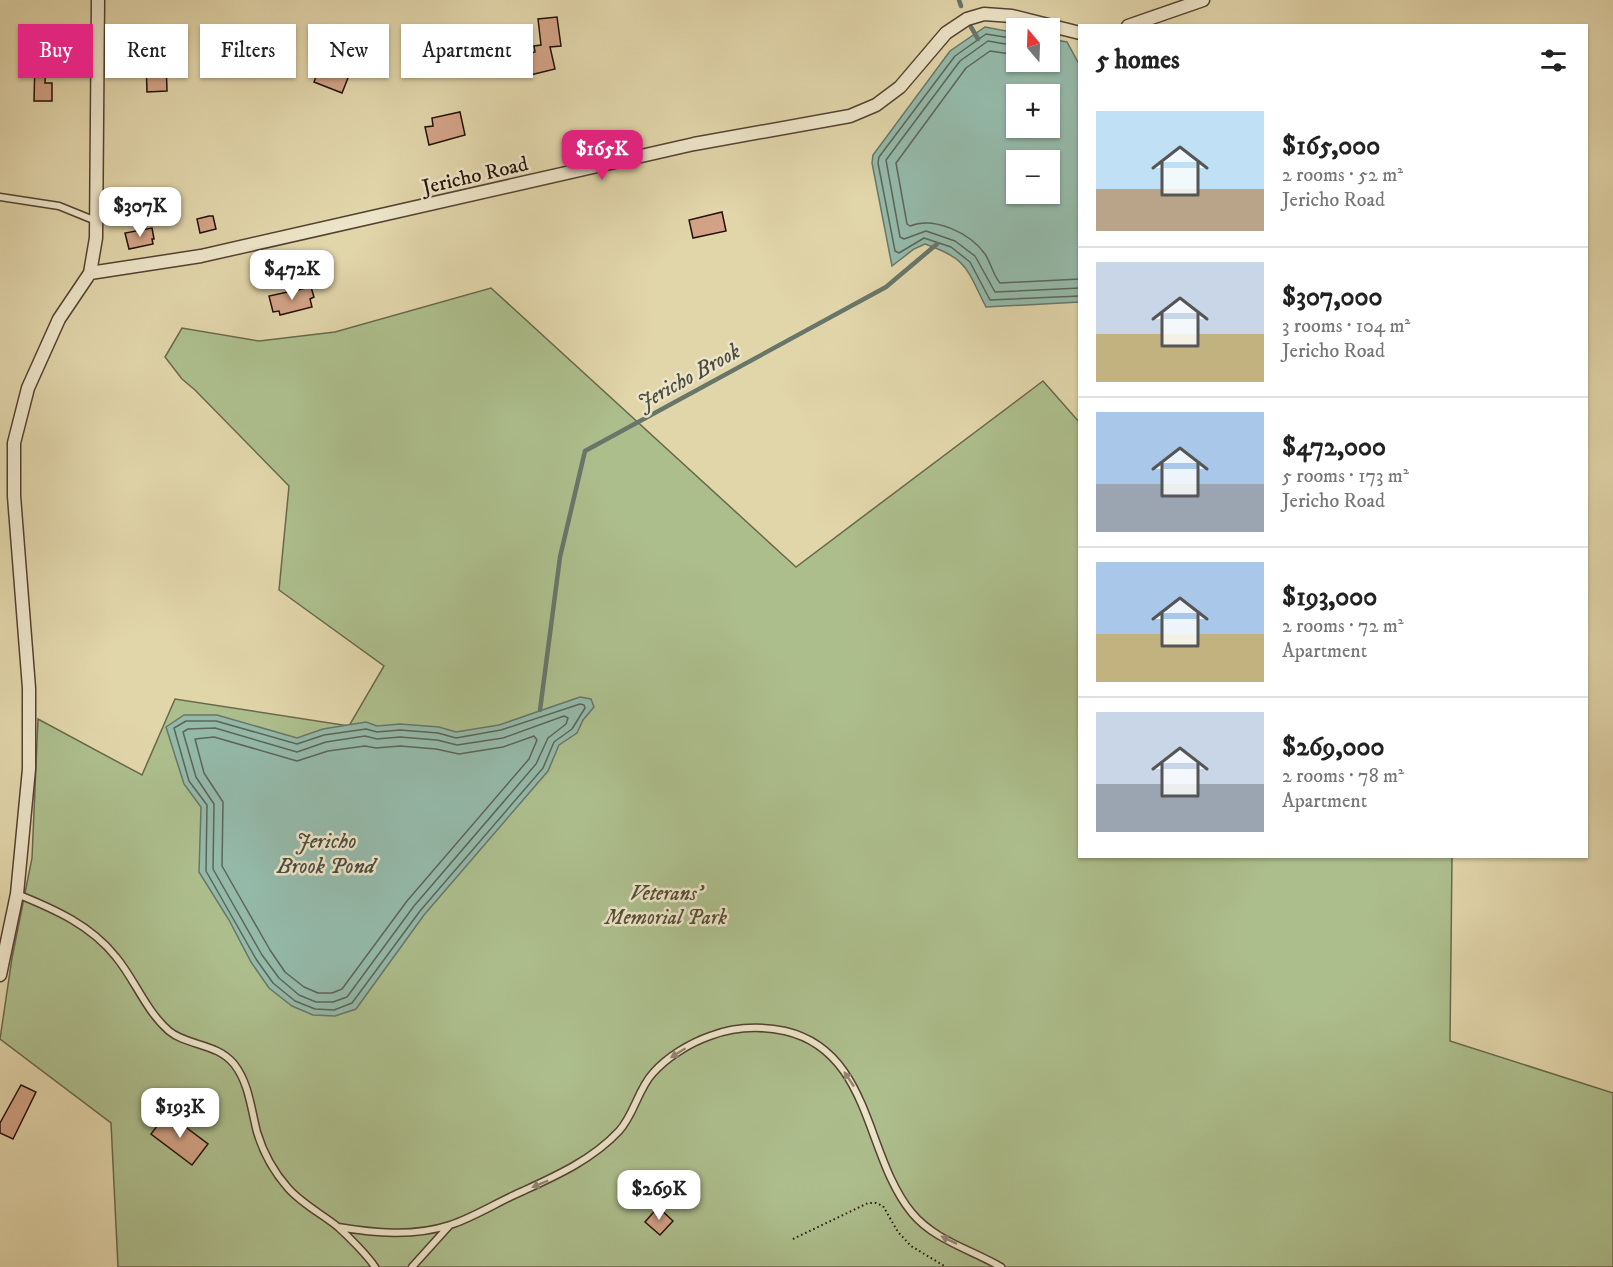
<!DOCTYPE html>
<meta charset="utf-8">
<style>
:root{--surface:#fff;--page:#f2f2f2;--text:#222;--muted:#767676;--line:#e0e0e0;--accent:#db2777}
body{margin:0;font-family:"IM FELL DW Pica",serif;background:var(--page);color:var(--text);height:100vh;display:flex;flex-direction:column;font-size:22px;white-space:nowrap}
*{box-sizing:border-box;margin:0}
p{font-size:20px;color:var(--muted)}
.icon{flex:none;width:33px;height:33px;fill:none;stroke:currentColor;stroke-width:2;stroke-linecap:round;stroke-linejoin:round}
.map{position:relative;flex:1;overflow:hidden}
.drawer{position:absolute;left:1078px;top:24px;width:510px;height:834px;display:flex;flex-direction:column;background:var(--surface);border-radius:0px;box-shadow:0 2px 4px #0004}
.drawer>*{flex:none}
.top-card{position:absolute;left:18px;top:24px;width:570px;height:54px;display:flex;gap:12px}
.needle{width:39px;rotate:341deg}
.controls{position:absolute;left:1006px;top:18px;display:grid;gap:12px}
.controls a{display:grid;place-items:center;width:54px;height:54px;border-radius:0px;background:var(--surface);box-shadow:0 2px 4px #0004;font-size:30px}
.price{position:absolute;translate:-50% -51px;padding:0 14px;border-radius:12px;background:#fff;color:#222;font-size:20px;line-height:39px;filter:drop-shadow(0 2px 3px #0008)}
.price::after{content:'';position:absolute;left:50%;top:36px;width:18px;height:14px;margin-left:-9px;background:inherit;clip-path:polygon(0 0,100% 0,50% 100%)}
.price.selected{background:var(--accent);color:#fff}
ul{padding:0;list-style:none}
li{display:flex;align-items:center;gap:18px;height:150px;padding:0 18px}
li+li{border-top:2px solid var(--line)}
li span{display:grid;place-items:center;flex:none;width:168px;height:120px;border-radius:0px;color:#555}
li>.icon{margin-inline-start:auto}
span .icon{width:72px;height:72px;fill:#fffc;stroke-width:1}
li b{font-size:26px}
h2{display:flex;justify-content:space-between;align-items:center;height:72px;padding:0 18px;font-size:26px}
.tag{padding:0 21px;border-radius:0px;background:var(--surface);box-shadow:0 2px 4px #0004;font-size:21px;line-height:54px}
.tag.selected{background:var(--accent);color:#fff}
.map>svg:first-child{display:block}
</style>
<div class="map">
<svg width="1613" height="1267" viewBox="0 0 1613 1267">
<rect width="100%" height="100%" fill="#e1d5aa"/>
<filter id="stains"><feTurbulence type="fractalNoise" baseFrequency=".00333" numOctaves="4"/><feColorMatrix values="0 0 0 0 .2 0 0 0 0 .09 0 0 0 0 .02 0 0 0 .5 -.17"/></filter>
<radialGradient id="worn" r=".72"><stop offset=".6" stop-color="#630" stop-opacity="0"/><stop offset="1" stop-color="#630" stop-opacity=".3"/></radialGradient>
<path fill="#adbe8d" stroke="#69684b" stroke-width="1.5" d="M491,288L796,567L1043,381L1080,423V856L1452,857L1450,1041L1613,1093V1267H118L111,1123L0,1039L12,958L32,858L38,719L142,775L175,699L349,726L384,666L279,590L289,486L195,390L182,379L165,357L182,328L259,341L335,332Z"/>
<path fill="#94b9a9" stroke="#687669" stroke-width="1.5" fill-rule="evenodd" d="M985,27L1017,33V62H1050V39L1067,42L1080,66V302L986,307C966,268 968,259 925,244L914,249L892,266L872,163L873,155L950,51ZM1017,94H1050V128H1017ZM1017,160H1050V194H1017Z
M580,697L591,699L594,707L583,720L577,733L559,745L548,771L424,915L356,1009L335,1016L313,1015L292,1006L269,988L251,962L229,920L199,872L201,807L184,784L166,727L184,715H217L297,738L323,729L366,722L377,726L400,724L439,727L456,732L499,725Z"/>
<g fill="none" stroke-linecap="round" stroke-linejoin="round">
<path stroke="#5c6559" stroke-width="1.5" d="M1017,39L986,34L955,56L879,157L878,163L895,251L899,253L924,238L951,247L970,262L990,300L1080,296
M1017,46L988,41L960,61L886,160L900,237L904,239L926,231L955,241L975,256L995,292L1080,288
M1017,55L990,51L966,68L896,163L907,224L910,226C934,216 970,233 985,254C991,263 993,275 1000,283L1080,279
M580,704L584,705L585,708L572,729L554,742L543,768L420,911L352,1003L334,1010L315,1009L295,1001L273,983L256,959L206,871L207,805L189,781L174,728L186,721H216L297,744L324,735L366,729L377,732L400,730L438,733L456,738L501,730Z
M564,716L568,718L566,724L548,738L536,764L414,906L347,997L333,1002H316L299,995L279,978L262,955L213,869L214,804L196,777L183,732L188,729L215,728L297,752L326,742L365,736L377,739L400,737L437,740L457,745L503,738Z
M534,736L537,740L529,759L407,901L342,989L332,993H318L304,987L285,972L270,950L222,866L223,802L204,773L195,739L214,737L297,761L328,751L365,746L376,748L400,746L436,749L459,754L503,747Z"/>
<path stroke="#687669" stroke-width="4.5" d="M959,0L961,6
M971,27L978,39
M540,710L560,557L585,451L886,287L937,244"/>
</g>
<path fill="#d2a286" stroke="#251109" stroke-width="1.5" d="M557,17L561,46L550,47L555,69L522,77L517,56L535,52L534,46L541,45L538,19Z
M146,60H166L167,91L147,92Z
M35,61H46L45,83H52V101H34Z
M320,66L348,78L342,93L314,82Z
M460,112L465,135L429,145L425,127L433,126L432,118Z
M722,212L726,231L693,238L689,220Z
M209,216H213L216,229L200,233L197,219Z
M152,228L154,239H152L153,244L129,249L125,233Z
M311,287L314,297L310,299L312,307L280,315L279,311L273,312L269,296Z
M21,1085L36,1092L13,1139L0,1133V1123Z
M167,1113L208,1144L192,1165L151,1134Z
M658,1207L673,1221L660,1235L645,1222Z"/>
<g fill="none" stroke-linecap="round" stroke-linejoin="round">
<defs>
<path id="service" d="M0,197L59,206L96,221
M17,894C54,909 91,925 116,957C135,980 146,1011 169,1031C187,1046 217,1043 234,1064C249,1083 251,1109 257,1132C263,1152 274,1172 288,1188C302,1204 322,1214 338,1227C348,1236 368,1256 375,1267
M338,1227C374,1233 413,1237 450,1225C475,1217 499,1201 523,1191C558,1175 593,1159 619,1131C634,1115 638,1089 653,1073C667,1057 690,1043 710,1036C734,1027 761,1026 785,1031C872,1051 865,1157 912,1213C934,1240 972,1250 1001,1267
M412,1267L449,1226"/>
<path id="minor" d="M1128,26L1203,0
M90,273L201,256L694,144L850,116L876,105L900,87L946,33L967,19L984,14L1012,16L1080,33
M0,975L17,894L29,769V688L14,496V443L28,388L59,319L90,273L96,238L98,0"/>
</defs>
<use href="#service" stroke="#544231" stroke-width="9"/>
<use href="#minor" stroke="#544231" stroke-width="15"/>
<path stroke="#251109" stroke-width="2" stroke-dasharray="1.5 3" stroke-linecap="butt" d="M793,1239L868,1203H876L883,1206L898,1232L911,1246L946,1267"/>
<use href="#service" stroke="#ece4c8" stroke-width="6"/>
<use href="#minor" stroke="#ece4c8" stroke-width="12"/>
</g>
<defs><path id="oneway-solid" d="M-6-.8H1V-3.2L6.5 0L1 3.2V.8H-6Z" transform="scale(1.5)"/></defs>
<g fill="#928572">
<use href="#oneway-solid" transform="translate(678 1053) rotate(148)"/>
<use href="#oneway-solid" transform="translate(849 1079) rotate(-124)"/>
<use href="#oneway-solid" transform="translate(540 1184) rotate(157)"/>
<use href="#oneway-solid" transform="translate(949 1240) rotate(-154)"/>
</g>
<g text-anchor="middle" stroke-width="5" stroke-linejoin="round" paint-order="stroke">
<g font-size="21" fill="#251109" stroke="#ece4c8">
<text transform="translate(475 175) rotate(-13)" y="7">Jericho Road</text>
</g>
<g font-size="21" font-style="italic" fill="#554e37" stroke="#ece4c8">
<text x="666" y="900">Veterans'<tspan x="666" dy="24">Memorial Park</tspan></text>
</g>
<g font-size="22" font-style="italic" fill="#4c4c41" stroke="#ece4c8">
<text transform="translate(688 376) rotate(-29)" y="8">Jericho Brook</text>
<text x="326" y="848">Jericho<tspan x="326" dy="25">Brook Pond</tspan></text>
</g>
</g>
<rect width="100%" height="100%" filter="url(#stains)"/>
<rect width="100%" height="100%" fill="url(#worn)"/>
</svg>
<div class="controls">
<a><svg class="needle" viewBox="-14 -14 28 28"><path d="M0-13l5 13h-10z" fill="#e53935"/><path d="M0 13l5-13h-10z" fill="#767676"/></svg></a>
<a>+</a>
<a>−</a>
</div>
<b class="price selected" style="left:602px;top:181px">$165K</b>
<b class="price" style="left:140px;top:238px">$307K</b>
<b class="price" style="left:292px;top:301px">$472K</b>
<b class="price" style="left:180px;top:1139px">$193K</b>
<b class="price" style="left:659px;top:1221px">$269K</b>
<div class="top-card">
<a class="tag selected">Buy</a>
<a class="tag">Rent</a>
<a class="tag">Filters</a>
<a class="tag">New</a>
<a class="tag">Apartment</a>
</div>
<section class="drawer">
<h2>5 homes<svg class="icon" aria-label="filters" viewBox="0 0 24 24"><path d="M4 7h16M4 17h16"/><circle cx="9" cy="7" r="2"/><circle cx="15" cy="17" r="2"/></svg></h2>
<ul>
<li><span style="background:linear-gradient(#bfe0f5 65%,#b9a48a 0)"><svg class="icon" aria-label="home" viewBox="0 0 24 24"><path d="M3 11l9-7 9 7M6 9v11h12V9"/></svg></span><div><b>$165,000</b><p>2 rooms · 52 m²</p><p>Jericho Road</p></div></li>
<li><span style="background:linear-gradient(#c9d6e8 60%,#c2b280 0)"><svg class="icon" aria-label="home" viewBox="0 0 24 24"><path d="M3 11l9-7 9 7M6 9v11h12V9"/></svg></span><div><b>$307,000</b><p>3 rooms · 104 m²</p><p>Jericho Road</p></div></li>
<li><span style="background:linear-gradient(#a9c7e8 60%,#9aa5b1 0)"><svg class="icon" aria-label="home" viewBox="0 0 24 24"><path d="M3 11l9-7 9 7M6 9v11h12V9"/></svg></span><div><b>$472,000</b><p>5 rooms · 173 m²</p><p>Jericho Road</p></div></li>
<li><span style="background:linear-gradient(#a9c7e8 60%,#c2b280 0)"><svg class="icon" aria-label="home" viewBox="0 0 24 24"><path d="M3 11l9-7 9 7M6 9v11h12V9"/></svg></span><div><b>$193,000</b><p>2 rooms · 72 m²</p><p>Apartment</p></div></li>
<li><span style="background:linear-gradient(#c9d6e8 60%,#9aa5b1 0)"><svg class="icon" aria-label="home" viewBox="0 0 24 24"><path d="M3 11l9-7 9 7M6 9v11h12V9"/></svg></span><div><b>$269,000</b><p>2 rooms · 78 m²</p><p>Apartment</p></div></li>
</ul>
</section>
</div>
